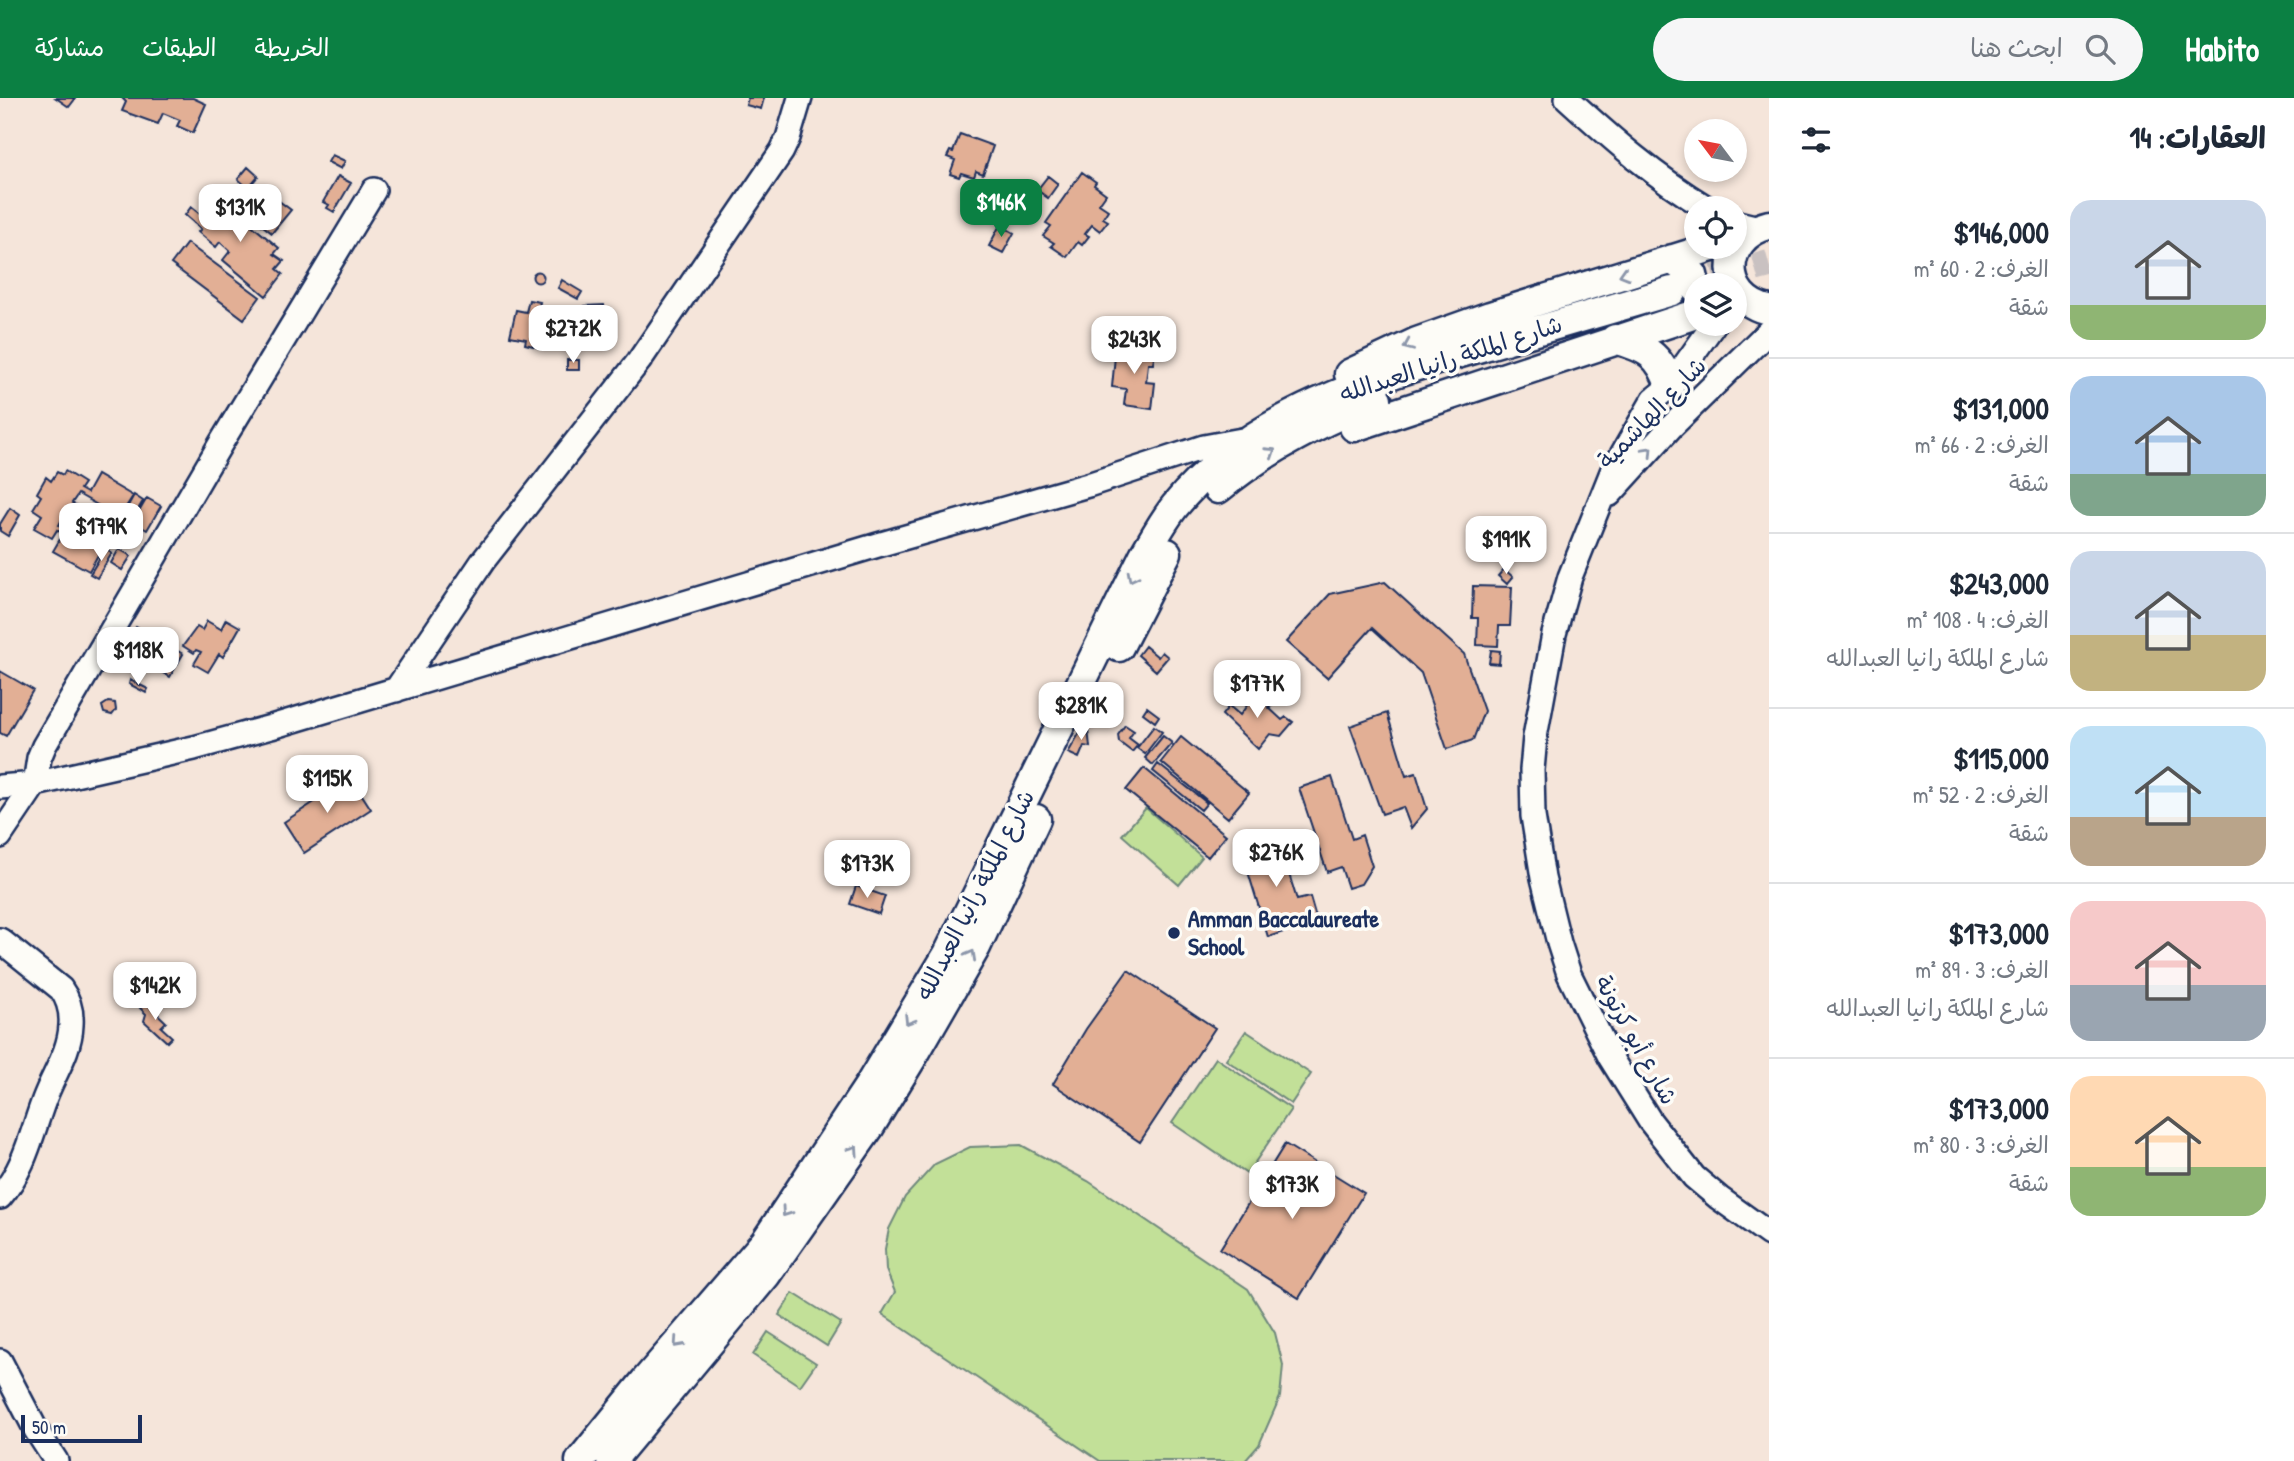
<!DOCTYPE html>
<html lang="ar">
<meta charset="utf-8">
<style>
:root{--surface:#fff;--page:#f6f6f7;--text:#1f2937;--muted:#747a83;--line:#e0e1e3;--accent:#0b8043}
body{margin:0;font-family:"Patrick Hand","Playpen Sans Arabic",sans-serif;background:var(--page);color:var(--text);direction:rtl;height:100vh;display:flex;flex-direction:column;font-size:26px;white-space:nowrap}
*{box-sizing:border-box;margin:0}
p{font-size:23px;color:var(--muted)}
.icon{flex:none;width:38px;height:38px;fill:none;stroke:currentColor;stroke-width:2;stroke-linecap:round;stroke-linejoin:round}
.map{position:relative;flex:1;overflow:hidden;direction:ltr}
.panel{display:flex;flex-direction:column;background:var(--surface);width:525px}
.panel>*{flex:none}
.needle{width:46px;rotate:302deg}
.controls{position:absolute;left:1684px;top:21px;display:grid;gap:14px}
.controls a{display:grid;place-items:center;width:63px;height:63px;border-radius:50%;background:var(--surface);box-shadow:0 4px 10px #0003;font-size:35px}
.scale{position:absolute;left:21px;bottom:18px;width:121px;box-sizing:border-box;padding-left:7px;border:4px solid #1b2f5e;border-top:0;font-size:19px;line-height:24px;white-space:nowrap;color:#1b2f5e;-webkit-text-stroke:5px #fdfcf7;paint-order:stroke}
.price{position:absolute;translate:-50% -60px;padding:0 16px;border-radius:14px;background:#fff;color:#222;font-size:23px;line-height:46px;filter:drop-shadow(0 2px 4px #0008)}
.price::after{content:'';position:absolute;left:50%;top:42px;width:21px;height:16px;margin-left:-10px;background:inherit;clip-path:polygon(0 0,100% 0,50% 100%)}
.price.active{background:var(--accent);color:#fff}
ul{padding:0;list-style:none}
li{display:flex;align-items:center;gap:21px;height:175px;padding:0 28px}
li+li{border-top:2px solid var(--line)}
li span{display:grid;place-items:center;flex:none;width:196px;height:140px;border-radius:21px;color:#555}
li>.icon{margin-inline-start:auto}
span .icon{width:84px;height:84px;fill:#fffc;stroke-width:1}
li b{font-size:30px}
h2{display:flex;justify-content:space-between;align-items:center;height:84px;padding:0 28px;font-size:30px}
header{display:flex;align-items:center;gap:42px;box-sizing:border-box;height:98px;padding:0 35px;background:var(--accent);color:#fff}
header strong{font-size:33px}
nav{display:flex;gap:38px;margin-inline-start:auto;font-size:24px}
.search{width:490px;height:63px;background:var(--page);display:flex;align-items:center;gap:18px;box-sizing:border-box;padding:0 24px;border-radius:38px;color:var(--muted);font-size:26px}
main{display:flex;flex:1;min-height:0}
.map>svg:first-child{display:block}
</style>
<header>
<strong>Habito</strong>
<div class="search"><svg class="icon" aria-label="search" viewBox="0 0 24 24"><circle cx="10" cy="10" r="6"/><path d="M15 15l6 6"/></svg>ابحث هنا</div>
<nav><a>الخريطة</a><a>الطبقات</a><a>مشاركة</a></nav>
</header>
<main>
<section class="panel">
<h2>العقارات: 14<svg class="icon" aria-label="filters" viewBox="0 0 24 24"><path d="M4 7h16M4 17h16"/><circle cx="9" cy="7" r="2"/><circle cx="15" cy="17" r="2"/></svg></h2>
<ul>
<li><span style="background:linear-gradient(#c9d6e8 75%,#8fb573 0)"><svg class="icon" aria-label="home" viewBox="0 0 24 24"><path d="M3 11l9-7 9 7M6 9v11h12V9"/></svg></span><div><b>$146,000</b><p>الغرف: 2 · 60 m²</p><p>شقة</p></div></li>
<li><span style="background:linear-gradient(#a9c7e8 70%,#7fa58c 0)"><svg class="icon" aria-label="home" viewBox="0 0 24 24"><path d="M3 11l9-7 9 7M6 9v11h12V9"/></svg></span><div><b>$131,000</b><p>الغرف: 2 · 66 m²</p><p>شقة</p></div></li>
<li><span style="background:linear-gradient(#c9d6e8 60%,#c2b280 0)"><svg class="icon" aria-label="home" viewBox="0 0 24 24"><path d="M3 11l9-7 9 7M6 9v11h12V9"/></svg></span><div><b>$243,000</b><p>الغرف: 4 · 108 m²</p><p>شارع الملكة رانيا العبدالله</p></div></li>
<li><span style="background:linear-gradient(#bfe0f5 65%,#b9a48a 0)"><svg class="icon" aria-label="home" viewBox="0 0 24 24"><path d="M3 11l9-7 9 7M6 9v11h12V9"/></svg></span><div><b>$115,000</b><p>الغرف: 2 · 52 m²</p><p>شقة</p></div></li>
<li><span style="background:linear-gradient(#f6c9c9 60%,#9aa5b1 0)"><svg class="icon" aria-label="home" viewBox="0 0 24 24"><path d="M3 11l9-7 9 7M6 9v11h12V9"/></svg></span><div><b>$173,000</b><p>الغرف: 3 · 89 m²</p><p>شارع الملكة رانيا العبدالله</p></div></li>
<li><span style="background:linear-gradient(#ffd9b3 65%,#8fb573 0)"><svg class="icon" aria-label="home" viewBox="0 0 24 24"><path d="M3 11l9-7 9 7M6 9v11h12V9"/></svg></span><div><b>$173,000</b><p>الغرف: 3 · 80 m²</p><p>شقة</p></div></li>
</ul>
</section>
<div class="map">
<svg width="1769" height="1363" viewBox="0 0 1769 1363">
<rect width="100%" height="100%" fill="#f5e5da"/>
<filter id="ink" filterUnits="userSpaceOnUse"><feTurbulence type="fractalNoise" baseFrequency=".0143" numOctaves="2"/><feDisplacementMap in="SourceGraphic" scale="14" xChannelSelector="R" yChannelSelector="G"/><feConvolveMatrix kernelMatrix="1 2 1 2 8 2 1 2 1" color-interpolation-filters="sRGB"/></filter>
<g filter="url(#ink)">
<path fill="#c2e098" stroke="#6e887b" stroke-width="2" d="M1146,710L1202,759L1179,787L1122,737Z
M1246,933L1311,976L1291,1006L1226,962Z
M1216,960L1291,1011L1247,1076L1172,1025Z
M1021,1047L1088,1083L1248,1191L1275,1235L1283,1267L1280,1299L1259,1347L1245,1363H1100L882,1216L895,1194L886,1172L885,1151L889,1131L905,1099L935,1066L970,1049Z
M793,1195L841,1225L827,1248L779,1217Z
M768,1234L816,1265L800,1288L753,1257Z"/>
<path fill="#e2af95" stroke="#1b2f5e" stroke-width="2" d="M56,0H74L75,1L69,9Z
M122,0H193L206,6L193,35L177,28L180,22L163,15L158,26L122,13L126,4Z
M748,0H764L761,11L746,7Z
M960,36L993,48L983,76L976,73L974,79L961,75L959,79L950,76L955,62L947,59L950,53L953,54Z
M332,57L345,63L341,71L328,64Z
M248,69L258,78L248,90L238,81Z
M1082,74L1096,84L1094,87L1106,96L1099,106L1108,112L1103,120L1108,123L1100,133L1092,127L1085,136L1089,138L1082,147L1078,144L1067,159L1051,148L1054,145L1043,138L1051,128L1046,125Z
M338,78L351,85L334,114L327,110L329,107L323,104Z
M1048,78L1058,86L1048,100L1037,92Z
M223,93L233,101L228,107L234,112L229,118L244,131L249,125L279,150L274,156L284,163L277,171L283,176L266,198L223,162L230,153L220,144L216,149L198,134L201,131L185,117L191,109L200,116L212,101L215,103Z
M275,100L291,112L272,135L257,123Z
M1000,127L1014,135L1003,155L989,148Z
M187,145L260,199L244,221L171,166Z
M532.5 179a5.5 5.5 0 1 1 11 0a5.5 5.5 0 1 1-11 0Z
M562,182L582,194L578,201L558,190Z
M529,202L540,204L537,217L548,219L541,250L525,246L526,241L510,238L516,212L526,214Z
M604,207L605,217L603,218L604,230H601V236L583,237L582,225H586L585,208Z
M567 234a7 7 0 1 1 14 0a7 7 0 1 1-14 0Z
M1116,248L1155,252L1153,266H1148L1146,284L1155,285L1152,311L1124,307L1126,291L1112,289Z
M567,262H579V272H567Z
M65,373L84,385L80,391L87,395L97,377L133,398L119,420L98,411L99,408L78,396L72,405L82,411L75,422L65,416L59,427L82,440L84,437L103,448L89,473L53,453L63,436L57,432L52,440L34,430L42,417L33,411L41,398L37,395L46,379L51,383L57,374L63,377Z
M134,397L143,403L129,427L120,422Z
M147,400L161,408L147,432L133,424Z
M10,410L20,417L8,438L0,433V426Z
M105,451L112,455L97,480L90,476Z
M119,451L131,458L122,472L111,465Z
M1504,471L1513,479L1507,486L1498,478Z
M1385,484L1464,556L1484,613L1473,642L1447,651L1421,575L1372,530L1327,580L1286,544L1330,496Z
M1473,488L1512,489L1510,528H1499L1498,548L1477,547L1478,520H1472Z
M226,521L240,529L223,559L219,556L208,574L194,566L201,554L196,552L194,555L183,548L197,529L202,532L207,523L221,531Z
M136,529L183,556L170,579L152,569L149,573L139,568L136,574L117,563Z
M1145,548L1158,559L1162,554L1168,559L1156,573L1138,557Z
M1491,552L1500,553L1499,566L1489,565Z
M0,573L33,592L6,638L0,635Z
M130,582L148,591L146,595L129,586Z
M1245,590L1264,605L1267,601L1273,606L1268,609L1282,622L1286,619L1293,624L1281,638L1270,636L1258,651L1222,617L1229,608L1240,617L1248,606L1238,597Z
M108,604L115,605L116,612L112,617L104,615L102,608Z
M1147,609L1159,618L1155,624L1143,615Z
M1387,615L1406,678L1416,675L1427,711L1411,730L1403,709L1382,716L1350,628Z
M1087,622L1090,649L1084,648L1079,660L1068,655Z
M1125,627L1134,633L1129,640L1138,647L1132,654L1119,644L1118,637Z
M1154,628L1162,634L1145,656L1137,650Z
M1163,638L1172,645L1153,667L1145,660Z
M1181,639L1249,695L1228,720L1161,664Z
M1158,666L1207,705L1201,712L1153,673Z
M1144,670L1226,737L1208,759L1126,692Z
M1332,679L1352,741L1362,737L1372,768L1361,786L1348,790L1341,769L1327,774L1299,690Z
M351,680L371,711L304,755L284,724Z
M1278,740L1297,802L1310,799L1317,823L1268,839L1241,751Z
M856,788L885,798L879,816L850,806Z
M1128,872L1215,930L1140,1044L1053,986L1086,931Z
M145,904L166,924L161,929L172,939L167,944L144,923L146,916L140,910Z
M1285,1046L1364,1095L1299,1200L1220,1151Z"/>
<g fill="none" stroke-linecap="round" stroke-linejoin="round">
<path stroke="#c9c1c1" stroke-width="28" stroke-dasharray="28 14" stroke-linecap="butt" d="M1674,192L1769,166"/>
<defs>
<path id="minor" d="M1567,0C1612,41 1655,79 1707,110
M1734,124L1759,130
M1714,226L1670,288L1654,301L1612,374L1570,479L1554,536L1535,639L1532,672L1533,718L1543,780L1559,845L1569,876L1610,959L1650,1023L1694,1079L1719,1100L1769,1136
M1610,396L1671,329L1769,233
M396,592L483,463L639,263L782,53L788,40L800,0
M0,689L35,686L194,650L271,629L878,447L1088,387L1204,349L1253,340
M0,738L35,686L39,660L44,648L221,345L374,92
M0,842L61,891C69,902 72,913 71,927C70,954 53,977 44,1002C31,1037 25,1070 0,1099
M0,1263L36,1332L56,1363"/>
<path id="major" d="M1769,127C1719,139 1719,202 1769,212
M1672,161L1693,177L1696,190
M1615,241C1646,250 1660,256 1670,288
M1349,276L1417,244L1490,218L1712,149
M1354,329L1696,216
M1218,391C1264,352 1322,323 1377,301
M1119,549L1167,455
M580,1363L645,1283L765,1144L868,989L948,856L1144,457C1154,440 1163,423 1175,408C1252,314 1377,279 1488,247C1549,229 1610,211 1672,193
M611,1363L766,1177L869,1030L915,955L976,849L1036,721"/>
</defs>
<use href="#minor" stroke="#1b2f5e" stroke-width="28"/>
<use href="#major" stroke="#1b2f5e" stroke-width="33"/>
<use href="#minor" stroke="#fdfcf7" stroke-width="23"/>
<use href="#major" stroke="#fdfcf7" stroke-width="28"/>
</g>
<defs><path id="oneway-chevron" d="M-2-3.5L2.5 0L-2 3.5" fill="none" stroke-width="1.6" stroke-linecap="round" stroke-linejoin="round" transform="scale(1.75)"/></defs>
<g stroke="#8c96aa">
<use href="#oneway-chevron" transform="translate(1624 176) rotate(163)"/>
<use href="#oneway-chevron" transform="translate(1408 248) rotate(157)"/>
<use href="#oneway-chevron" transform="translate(1648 353) rotate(-47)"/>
<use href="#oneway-chevron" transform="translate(1271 354) rotate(-33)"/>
<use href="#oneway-chevron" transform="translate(1132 479) rotate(117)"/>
<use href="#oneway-chevron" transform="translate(971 857) rotate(-61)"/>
<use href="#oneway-chevron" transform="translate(909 922) rotate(122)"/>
<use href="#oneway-chevron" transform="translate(854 1052) rotate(-56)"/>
<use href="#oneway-chevron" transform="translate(786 1114) rotate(125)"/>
<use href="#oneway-chevron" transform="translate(678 1245) rotate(132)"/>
</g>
</g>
<circle fill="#1b2f5e" stroke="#fdfcf7" stroke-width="2.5" cx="1174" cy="835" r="7"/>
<g text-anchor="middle" stroke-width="7" stroke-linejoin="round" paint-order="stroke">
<g font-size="24" fill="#1b2f5e" stroke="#fdfcf7">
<text transform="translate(1451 261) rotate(-18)" y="8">شارع الملكة رانيا العبدالله</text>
<text transform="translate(1652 315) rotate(-46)" y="8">شارع الهاشمية</text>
<text transform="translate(975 797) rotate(-63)" y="8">شارع الملكة رانيا العبدالله</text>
<text transform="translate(1636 942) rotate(61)" y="8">شارع أبو كرتونة</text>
</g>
<g font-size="24" font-weight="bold" fill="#1b2f5e" stroke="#fdfcf7" text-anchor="start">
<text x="1188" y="829">Amman Baccalaureate<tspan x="1188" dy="28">School</tspan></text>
</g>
</g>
</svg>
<div class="controls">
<a><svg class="needle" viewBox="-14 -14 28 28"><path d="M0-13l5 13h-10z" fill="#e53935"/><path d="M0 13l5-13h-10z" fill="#747a83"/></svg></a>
<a><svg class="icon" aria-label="locate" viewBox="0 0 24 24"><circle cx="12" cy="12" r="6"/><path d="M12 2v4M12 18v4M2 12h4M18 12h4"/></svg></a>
<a><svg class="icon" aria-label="layers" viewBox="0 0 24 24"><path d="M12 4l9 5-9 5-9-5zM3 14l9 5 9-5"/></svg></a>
</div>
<div class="scale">50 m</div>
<b class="price active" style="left:1001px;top:141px">$146K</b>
<b class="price" style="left:240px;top:146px">$131K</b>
<b class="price" style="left:573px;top:267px">$272K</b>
<b class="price" style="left:1134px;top:278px">$243K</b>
<b class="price" style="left:101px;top:465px">$179K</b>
<b class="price" style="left:1506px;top:478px">$191K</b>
<b class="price" style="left:138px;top:589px">$118K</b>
<b class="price" style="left:1257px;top:622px">$177K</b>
<b class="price" style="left:1081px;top:644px">$281K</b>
<b class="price" style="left:327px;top:717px">$115K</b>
<b class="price" style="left:1276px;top:791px">$276K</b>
<b class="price" style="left:867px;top:802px">$173K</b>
<b class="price" style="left:155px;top:924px">$142K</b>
<b class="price" style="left:1292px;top:1123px">$173K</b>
</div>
</main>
